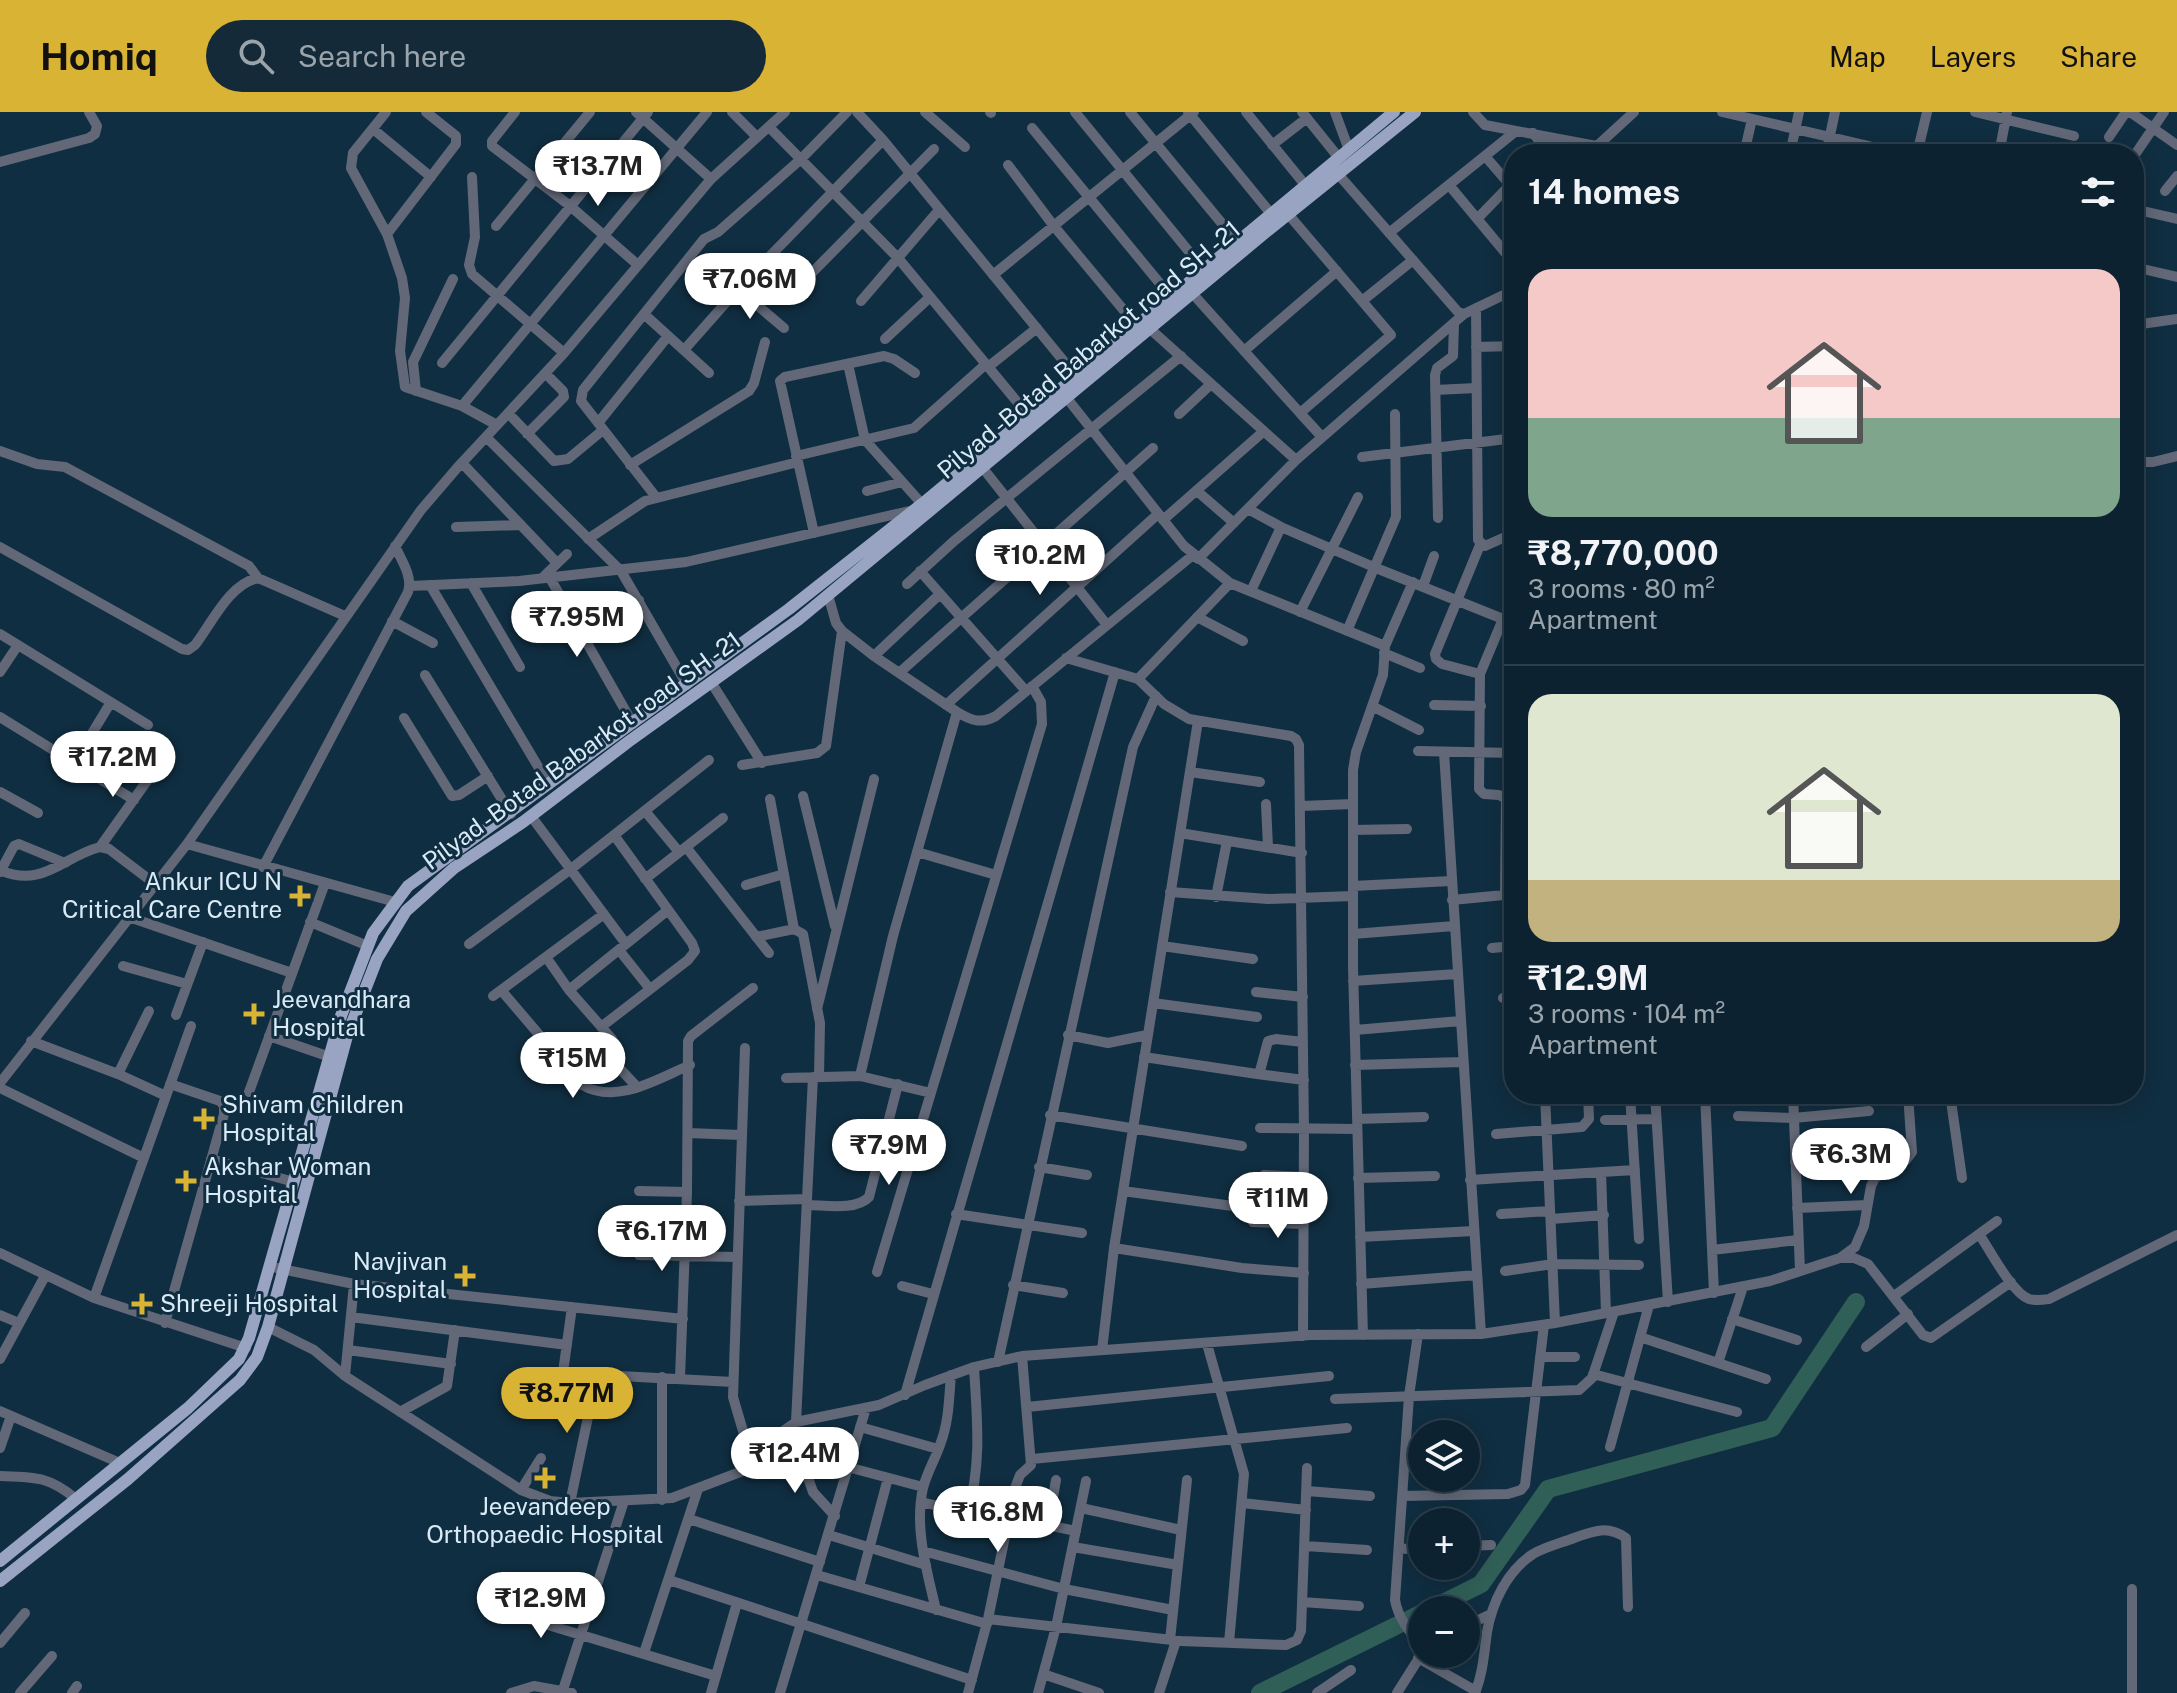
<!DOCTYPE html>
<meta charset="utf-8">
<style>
:root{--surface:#0c2231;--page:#152a39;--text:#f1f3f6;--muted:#9aa4ab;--line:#2c3f4d;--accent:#d9b334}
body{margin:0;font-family:"Public Sans",sans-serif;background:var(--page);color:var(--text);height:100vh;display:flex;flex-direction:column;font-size:30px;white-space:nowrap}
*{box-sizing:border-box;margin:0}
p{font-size:26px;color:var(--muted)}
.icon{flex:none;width:44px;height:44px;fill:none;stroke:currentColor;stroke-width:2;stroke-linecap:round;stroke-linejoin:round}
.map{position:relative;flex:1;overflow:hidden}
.side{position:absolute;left:1504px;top:32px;width:640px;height:960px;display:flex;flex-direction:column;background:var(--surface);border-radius:32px;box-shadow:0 4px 20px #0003,0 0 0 2px var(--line)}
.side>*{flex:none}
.controls{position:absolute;left:1408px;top:1308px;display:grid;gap:16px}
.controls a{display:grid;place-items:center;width:72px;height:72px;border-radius:50%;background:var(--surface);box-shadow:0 4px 20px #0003,0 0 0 2px var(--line);font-size:40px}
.price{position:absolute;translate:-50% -68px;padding:0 18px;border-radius:28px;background:#fff;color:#222;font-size:26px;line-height:52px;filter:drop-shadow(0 2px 4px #0008)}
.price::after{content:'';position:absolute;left:50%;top:48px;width:24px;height:18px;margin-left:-12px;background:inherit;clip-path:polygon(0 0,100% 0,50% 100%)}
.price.on{background:var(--accent);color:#111}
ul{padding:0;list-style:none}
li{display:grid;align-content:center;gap:16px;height:424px;padding:0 24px}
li+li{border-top:2px solid var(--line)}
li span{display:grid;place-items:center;height:248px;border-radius:24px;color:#555}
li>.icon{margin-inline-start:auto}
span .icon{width:144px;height:144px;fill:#fffc;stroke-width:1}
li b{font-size:34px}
h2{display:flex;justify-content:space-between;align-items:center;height:96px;padding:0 24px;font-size:34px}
header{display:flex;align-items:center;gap:48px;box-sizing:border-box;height:112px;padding:0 40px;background:var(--accent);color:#111}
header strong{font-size:38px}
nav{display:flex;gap:44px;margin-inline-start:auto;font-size:28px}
.search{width:560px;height:72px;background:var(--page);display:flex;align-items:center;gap:20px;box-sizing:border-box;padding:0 28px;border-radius:44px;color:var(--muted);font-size:30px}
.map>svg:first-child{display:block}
</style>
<header>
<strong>Homiq</strong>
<div class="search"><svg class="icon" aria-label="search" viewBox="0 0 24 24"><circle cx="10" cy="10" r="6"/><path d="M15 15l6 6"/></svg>Search here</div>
<nav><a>Map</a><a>Layers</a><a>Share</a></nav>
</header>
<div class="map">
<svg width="2177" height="1581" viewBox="0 0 2177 1581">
<rect width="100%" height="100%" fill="#102e41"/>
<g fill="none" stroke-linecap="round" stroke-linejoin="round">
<path stroke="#305f57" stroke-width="18" d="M1429,1498L1481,1472L1548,1377L1772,1316L1856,1190
M1260,1581L1422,1501"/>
<path stroke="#626877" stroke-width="10" d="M386,0L353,41L351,56L387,122L402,166L405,186L400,239L405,275L462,294L497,313
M515,0L492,29V34L569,93L638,153
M636,0L711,67
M732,0L757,25
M857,0L883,28L1075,263
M925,0L965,35
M990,0L991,1
M1075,0L1204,158
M1130,0L1238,131
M1188,0L1272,103
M1246,0L1306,74
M1302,0L1339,46
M1335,0L1349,38
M1473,0L1485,13L1639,42
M1722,0L1903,42
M1975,0L2074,24
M2130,0L2177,33
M769,15L898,146L1028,303
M1032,16L1171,185
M373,17L431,65
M1533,21L1550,42
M2109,25L2126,0
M1272,33L1307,6
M1597,34L1634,0
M1744,42L1752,7
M1790,42L1799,0
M1826,42L1835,0
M1917,42L1927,0
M1999,42L2007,0
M2134,44L2164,0
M0,50L89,26L95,22L97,14L89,0
M1008,53L1053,113L1136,213
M1338,62L1458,200L1464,202L1514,178
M472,65L475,125L469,153L472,162L564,241
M1449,73L1508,144L1514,134
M2165,79L2177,64
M2134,97L2177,107
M1288,102L1391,223L1300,301L1322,325
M1477,107L1510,73L1485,44
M496,114L590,0
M1389,121L1516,19
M387,122L456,32V24L426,0
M2134,155L2177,165
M993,163L1194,0
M738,177L784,216
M793,180L934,37
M1192,181L1300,301
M861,189L939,98
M1362,189L1413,148
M1476,196L1478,428L1485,434L1514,421
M644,202L709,261
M2134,213L2177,207
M1149,216L1296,348
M885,227L930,185
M1476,235L1514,234
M684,238L738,177L883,28
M1244,239L1337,159
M442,251L648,0
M848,252L865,328L922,392
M988,255L1037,216
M1435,278L1476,276
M416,279L413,250L453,167
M1066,285L1184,434L1230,471L1385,534
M462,294L707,0
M508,301L554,349L568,347L603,318
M1179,302L1211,272
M598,311L668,224
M527,322L564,285L563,279L546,262
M486,325L621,459L687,573
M0,339L37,352L65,355L249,454L258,466
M796,344L914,316L986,252
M1362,345L1514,326
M2134,350H2153L2177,344
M462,351L557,451
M630,353L749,279L754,271L765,230
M982,355L1107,513
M867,379L902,370
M1197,379L1234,411
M656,385L581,289L583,278L704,127L718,120L801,47L847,0
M1248,397L1281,415L1376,456L1503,507L1480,562L1479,677L1484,682L1499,683L1506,687L1505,783
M1438,406L1435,263L1437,256L1453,244L1454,211
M1163,408L1264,319
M456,415L521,413
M814,421L780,269L785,265L884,244L894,247L915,261
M588,427L645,389L798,350
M1480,433L1435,542L1436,547L1442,552L1480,562
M0,435L182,537L188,538L195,533C212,511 229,472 258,466L345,504
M1198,447L1296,348L1464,202
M920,459L1026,579
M542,466L567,442
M550,466L633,612
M471,471L520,555
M907,472L954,429L1181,244
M430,473L549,673
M410,474L519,469L686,450L914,398
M1423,474L1434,444
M1251,479L1281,415
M828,483L836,511L842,519L874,544L957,600C972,609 981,612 996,604L1193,443
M1300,500L1358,385
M1197,505L1243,529
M392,509L433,531
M1347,519L1396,405L1395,302
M581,520L639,488
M0,522L148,613
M1384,541L1420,556
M874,544L940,482
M1066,546L1138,567L1164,592L1189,607L1291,624L1296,627L1299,633L1304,1017L1303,1224
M0,560L18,533
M899,561L1153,336
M425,563L511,702
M1138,567L1230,471
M711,570L762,651
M946,593L1158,402
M1434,593L1481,594
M1372,594L1419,618
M0,605L134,688
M404,606L452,684L459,683L488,664
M1418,639L1514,641
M1444,640L1481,1222
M74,651L111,590
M742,653L817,641L826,634L842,519
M1190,660L1260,670
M0,680L38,701
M803,684L835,814
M770,687L794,817
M1266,692L1268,735
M1301,694L1353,692
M645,699L679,740
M531,704L626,832
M1353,718L1407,717
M1180,721L1302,741
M187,732L395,790
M100,735L154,659
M686,735L769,841
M917,740L996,763
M263,755L408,480C413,464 401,448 395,434
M0,758C42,777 62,745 100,735L109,737L155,772
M0,760L14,734L19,732L65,751
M645,767L723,706
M746,773L784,762
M1353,774L1451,769
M1170,780L1268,787L1353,784
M1216,785L1227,729
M1452,788L1514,782
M129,805L292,861
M310,810L368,834
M1353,822L1454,814
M756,825L794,817L803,822L820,911L819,965
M469,832L571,757L709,648
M1162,834L1253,847
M1492,836L1514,834
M619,838L650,877
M546,845L569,878L612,927L614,935L609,942L610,946L637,975
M123,854L187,872
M1353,869L1457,862
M501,878L582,973C617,993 657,967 690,953
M569,878L668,798
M1256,880L1303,885
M493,884L604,802
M1503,886H1514
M1153,891L1257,905
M817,897L874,667
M176,903L203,830
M601,915L688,848L695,839L692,831L614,723
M1355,918L1460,909
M1068,923L1108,931L1147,923
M269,924L330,945
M31,929L118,962L166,984
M745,936L733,1285L743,1319L761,1352
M1144,945L1257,962L1260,959L1268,929L1276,927L1303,930
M1355,953L1462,950
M118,962L149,899
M1257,962L1304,968
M860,964L893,824L957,600
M786,966L860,964L931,981
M0,971L187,732L421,398L457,356L564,241L711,67L785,0
M0,976L144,1046
M249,980L325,771
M1545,982L1555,1211
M1630,982L1639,1127
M1655,982L1668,1190
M1705,982L1714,1181
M1793,982L1800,1159
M1950,982L1962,1066
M1050,1003L1242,1034
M1738,1004L1793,1006L1869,999
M1357,1007L1424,1005
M1605,1008L1656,1007
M1260,1016L1357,1017
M688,1021L741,1023
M1496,1022L1582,1015L1589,1007L1588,982
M211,1047L294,1070
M1795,1050L1866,1045
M1039,1055L1087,1063
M1601,1060L1606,1201
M1264,1063L1304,1065
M1358,1066L1435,1064
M1470,1068L1635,1058
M639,1079L687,1080
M1123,1079L1247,1096
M739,1089L807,1087
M807,1093C824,1093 856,1099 869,1085L898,972
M1797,1096L1867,1093
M956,1102L1082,1121
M1501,1102L1550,1099
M1551,1107L1604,1103
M1253,1110L1304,1112
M1979,1122C1990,1138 2012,1181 2029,1187C2036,1189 2042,1188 2049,1187L2177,1123
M1360,1125L1474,1119
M1114,1136L1242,1156L1304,1161
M1712,1138L1798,1128
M0,1141L94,1186L246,1236
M639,1143L737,1145
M1840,1146H1854L1868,1152L1923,1223L1931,1226L2011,1170
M277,1156L354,1172L683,1207
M1505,1159L1553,1152L1639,1153
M877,1160L1042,612L1041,590L1032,574
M1361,1172L1477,1163
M1013,1173L1063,1181
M902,1174L933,1182
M1894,1184L1997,1109
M94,1186L191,914
M0,1203L19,1211
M351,1205L567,1233
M1732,1207L1797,1228
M165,1211L224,1002V994L220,989L170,972
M268,1215L314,1238L345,1264L521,1378L550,1389L570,1391L672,1386L761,1352L783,1319L796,1310L879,1293L925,1273L974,1255L1022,1244L1310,1223L1481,1222L1555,1211L1770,1169L1840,1146L1855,1135L1864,1114L1871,1074L1875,1066L1906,1048L1912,1040L1908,982
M1418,1222L1409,1284L1395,1488C1398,1505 1409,1521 1422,1532
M1363,1223L1353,855V658L1356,640L1383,563L1385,534L1413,470
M1640,1225L1766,1267
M1207,1232L1244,1362L1229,1531
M1866,1235L1908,1202
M348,1238L451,1252
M1102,1238L1114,1136L1198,609
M1540,1245H1575
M0,1247L45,1164
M998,1250L1133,635L1156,584
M1718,1251L1743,1175
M563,1261L733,1270
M1593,1262L1737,1300
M345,1264L354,1172
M662,1265V1388
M680,1266L687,1080L688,929L691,924L753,876
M560,1282L572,1195
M905,1283L1115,560
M1335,1287L1579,1278L1592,1266L1614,1200
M1027,1295L1329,1264
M0,1299L120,1351
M400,1300L447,1274L455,1218
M796,1310L813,965
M860,1315L938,1337
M776,1327L821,1348L923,1375
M1610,1335L1649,1193
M0,1336L11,1304
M798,1337L813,1380L835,1404
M1032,1347L1347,1316
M0,1364C34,1365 49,1364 76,1387
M521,1378L541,1346
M1307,1379L1370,1384
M1402,1384L1508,1382L1521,1378L1525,1373L1544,1213
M921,1390L1008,1410
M570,1391L597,1262
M1242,1391L1306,1398
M1081,1396L1181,1418
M968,1401C982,1348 977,1308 974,1255
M1009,1405L1076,1419
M689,1407L820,1450
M1048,1413L1056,1368
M829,1423L926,1453
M1305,1434L1367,1438
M1466,1434L1491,1433
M1073,1435L1178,1453
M1399,1437L1422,1436
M923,1439L1064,1477L1173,1498
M817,1463L987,1512
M669,1468L972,1568
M859,1475L888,1366
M2132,1477V1581
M1302,1490L1359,1494
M936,1498C927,1459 914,1416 923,1376C927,1360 936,1346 941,1330C949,1309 949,1285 951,1263
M509,1501L716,1564
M988,1507L1181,1529L1286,1533L1297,1528L1301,1519L1307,1356
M1466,1514L1491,1502
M1170,1528L1187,1368
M0,1531L25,1501
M644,1541L698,1377
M1418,1546L1476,1579
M1043,1562L1099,1581
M563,1578L624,1389
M20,1581L52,1544
M72,1581L77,1574
M511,1581L534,1574L572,1581
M711,1581L737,1491
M780,1581L866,1296
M968,1581L988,1507L1015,1376L1020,1363L1031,1353L1022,1244
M1038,1581L1056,1515L1086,1369
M1159,1581L1176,1529
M1317,1581L1351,1558
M1397,1581L1421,1543
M1475,1581C1483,1561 1484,1542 1487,1520C1492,1491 1507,1459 1533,1442C1545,1435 1561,1431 1574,1426C1593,1419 1608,1413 1626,1426L1628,1495"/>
<path stroke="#99a4c3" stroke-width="12" d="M0,1449L188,1296L239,1247L249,1226L341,904L373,821L408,774L789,497L922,392L1394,0
M0,1469L128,1367L240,1268L257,1245L268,1215L347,924L377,847L406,799L454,756L523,710L628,630L798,508L1266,120L1415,0"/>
</g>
<g fill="#d9b334" stroke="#102e41" stroke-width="3">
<path d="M296 772h8v8h8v8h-8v8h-8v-8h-8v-8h8z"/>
<path d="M250 890h8v8h8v8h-8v8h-8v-8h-8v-8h8z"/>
<path d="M200 995h8v8h8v8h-8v8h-8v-8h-8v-8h8z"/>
<path d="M182 1057h8v8h8v8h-8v8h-8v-8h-8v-8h8z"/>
<path d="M461 1152h8v8h8v8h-8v8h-8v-8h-8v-8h8z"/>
<path d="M138 1180h8v8h8v8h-8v8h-8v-8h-8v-8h8z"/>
<path d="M541 1354h8v8h8v8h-8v8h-8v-8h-8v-8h8z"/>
</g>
<g text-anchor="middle" stroke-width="6" stroke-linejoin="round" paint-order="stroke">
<g font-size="24" fill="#daebf7" stroke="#102e41">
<text transform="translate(1089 238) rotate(-40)" y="8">Pilyad -Botad Babarkot road SH -21</text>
<text transform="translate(582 639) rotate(-36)" y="8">Pilyad -Botad Babarkot road SH -21</text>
</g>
<g font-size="24" fill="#daebf7" stroke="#102e41" text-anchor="start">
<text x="282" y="778" text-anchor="end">Ankur ICU N<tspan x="282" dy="28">Critical Care Centre</tspan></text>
<text x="272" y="896">Jeevandhara<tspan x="272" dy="28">Hospital</tspan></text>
<text x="222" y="1001">Shivam Children<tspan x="222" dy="28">Hospital</tspan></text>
<text x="204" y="1063">Akshar Woman<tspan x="204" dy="28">Hospital</tspan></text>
<text x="447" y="1158" text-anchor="end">Navjivan<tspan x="447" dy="28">Hospital</tspan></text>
<text x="160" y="1200">Shreeji Hospital</text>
<text x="545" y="1403" text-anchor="middle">Jeevandeep<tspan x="545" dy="28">Orthopaedic Hospital</tspan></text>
</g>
</g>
</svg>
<div class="controls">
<a><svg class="icon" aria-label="layers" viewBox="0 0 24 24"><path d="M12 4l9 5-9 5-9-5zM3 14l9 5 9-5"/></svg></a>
<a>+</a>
<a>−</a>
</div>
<b class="price" style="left:598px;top:96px">₹13.7M</b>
<b class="price" style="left:750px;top:209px">₹7.06M</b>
<b class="price" style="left:1040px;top:485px">₹10.2M</b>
<b class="price" style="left:577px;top:547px">₹7.95M</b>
<b class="price" style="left:113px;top:687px">₹17.2M</b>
<b class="price" style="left:573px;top:988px">₹15M</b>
<b class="price" style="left:889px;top:1075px">₹7.9M</b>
<b class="price" style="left:1851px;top:1084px">₹6.3M</b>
<b class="price" style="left:1278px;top:1128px">₹11M</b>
<b class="price" style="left:662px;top:1161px">₹6.17M</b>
<b class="price on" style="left:567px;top:1323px">₹8.77M</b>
<b class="price" style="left:795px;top:1383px">₹12.4M</b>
<b class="price" style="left:998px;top:1442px">₹16.8M</b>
<b class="price" style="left:541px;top:1528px">₹12.9M</b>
<section class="side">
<h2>14 homes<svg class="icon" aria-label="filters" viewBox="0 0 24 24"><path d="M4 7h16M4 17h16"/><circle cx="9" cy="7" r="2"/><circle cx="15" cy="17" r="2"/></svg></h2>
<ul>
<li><span style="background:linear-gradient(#f6c9c9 60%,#7fa58c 0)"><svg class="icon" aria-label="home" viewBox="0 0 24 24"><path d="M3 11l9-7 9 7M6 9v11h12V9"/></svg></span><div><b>₹8,770,000</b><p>3 rooms · 80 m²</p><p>Apartment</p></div></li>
<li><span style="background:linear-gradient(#dfe7d0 75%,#c2b280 0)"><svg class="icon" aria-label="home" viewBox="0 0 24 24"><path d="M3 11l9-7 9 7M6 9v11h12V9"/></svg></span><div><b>₹12.9M</b><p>3 rooms · 104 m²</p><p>Apartment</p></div></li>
</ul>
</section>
</div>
